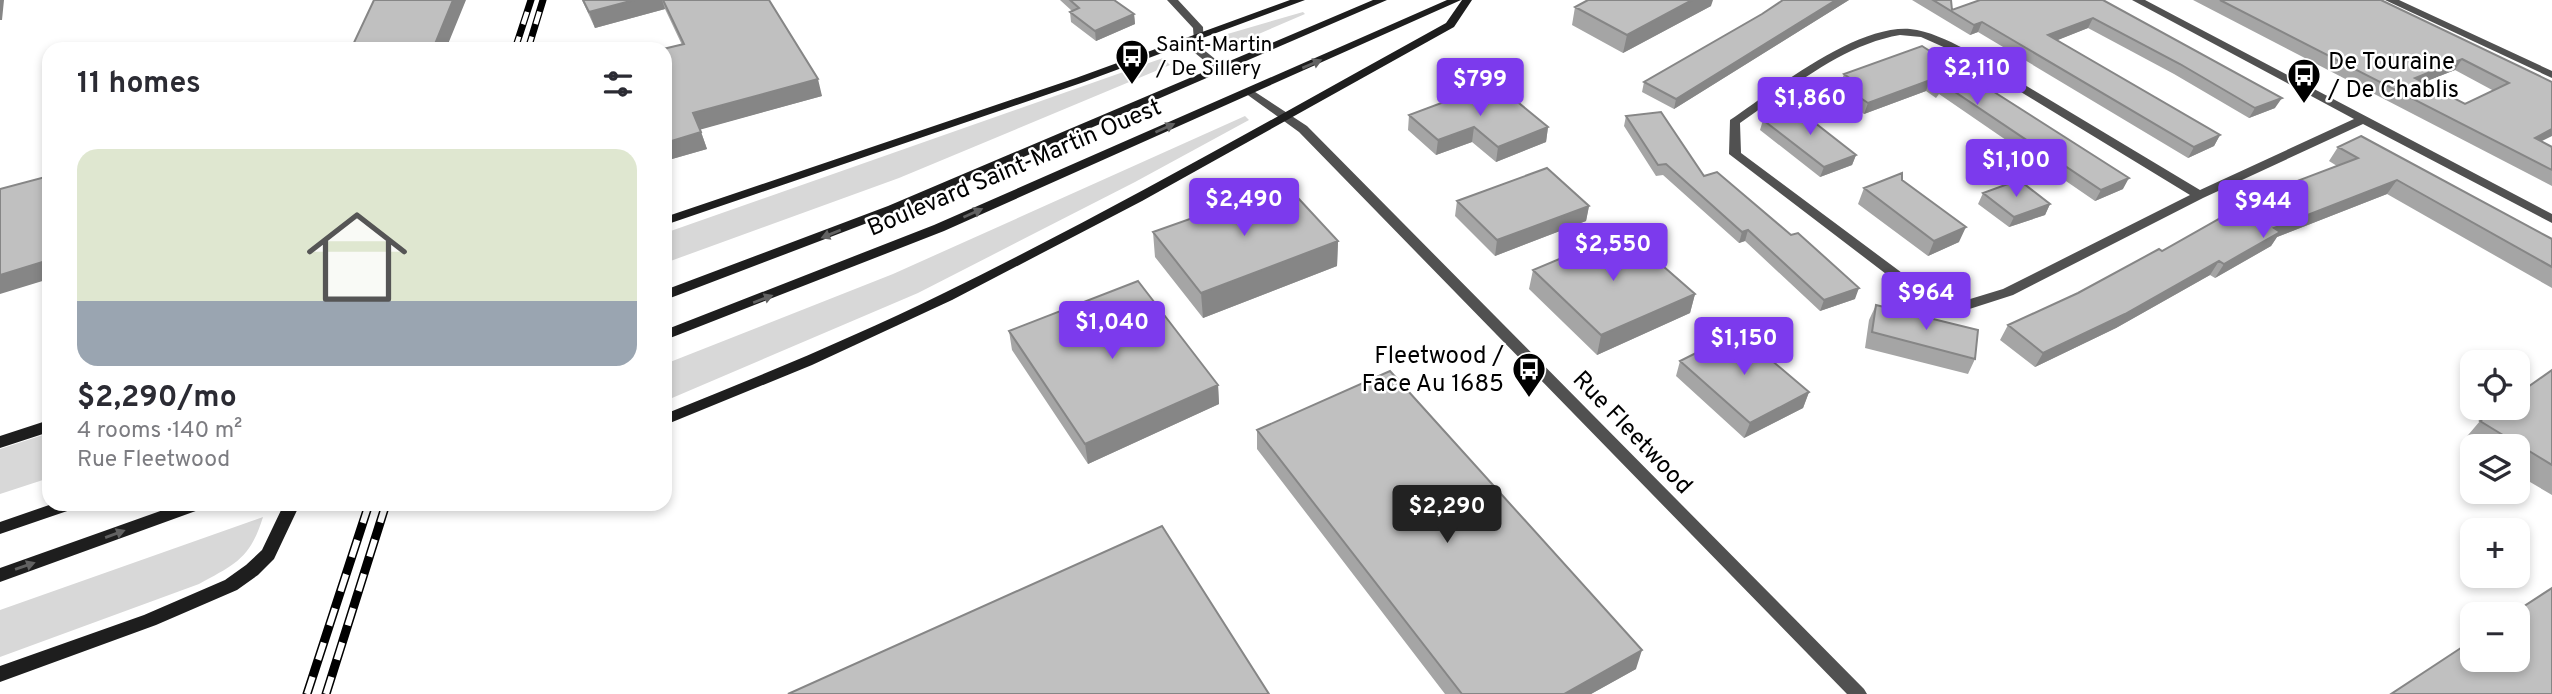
<!DOCTYPE html>
<meta charset="utf-8">
<style>
:root{--surface:#fff;--page:#f7f7f7;--text:#2b2b33;--muted:#7c7c81;--line:#e1e1e2;--accent:#7c3aed}
body{margin:0;font-family:Overpass,sans-serif;background:var(--page);color:var(--text);height:100vh;display:flex;flex-direction:column;font-size:26px;white-space:nowrap}
*{box-sizing:border-box;margin:0}
p{font-size:23px;color:var(--muted)}
.icon{flex:none;width:38px;height:38px;fill:none;stroke:currentColor;stroke-width:2;stroke-linecap:round;stroke-linejoin:round}
.map{position:relative;flex:1;overflow:hidden}
.drawer{position:absolute;left:42px;top:42px;width:630px;height:469px;display:flex;flex-direction:column;background:var(--surface);border-radius:21px;box-shadow:0 4px 10px #0003}
.drawer>*{flex:none}
.buttons{position:absolute;left:2460px;top:350px;display:grid;gap:14px}
.buttons a{display:grid;place-items:center;width:70px;height:70px;border-radius:14px;background:var(--surface);box-shadow:0 4px 10px #0003;font-size:35px}
.price{position:absolute;translate:-50% -60px;padding:0 16px;border-radius:7px;background:var(--accent);color:#fff;font-size:23px;line-height:46px;filter:drop-shadow(0 2px 4px #0008)}
.price::after{content:'';position:absolute;left:50%;top:42px;width:21px;height:16px;margin-left:-10px;background:inherit;clip-path:polygon(0 0,100% 0,50% 100%)}
.price.active{background:#222;color:#fff}
ul{padding:0;list-style:none}
li{display:grid;align-content:center;gap:14px;height:371px;padding:0 35px}
li+li{border-top:2px solid var(--line)}
li span{display:grid;place-items:center;height:217px;border-radius:21px;color:#555}
li>.icon{margin-inline-start:auto}
span .icon{width:126px;height:126px;fill:#fffc;stroke-width:1}
li b{font-size:30px}
h2{display:flex;justify-content:space-between;align-items:center;height:84px;padding:0 35px;font-size:30px}
.map>svg:first-child{display:block}
</style>
<div class="map">
<svg width="2552" height="694" viewBox="0 0 2552 694">
<rect width="100%" height="100%" fill="#fff"/>
<path fill="#d8d8d8" d="M1303,12L1305,14L1233,45L1225,46L1218,41L1224,35Z
M1163,58L1170,65L899,178L665,263V233Z
M1245,116L1249,120L1135,182L918,293L665,401V364L893,274Z
M49,433V478L0,494V449Z
M263,517C250,559 235,564 199,584L0,657V610Z"/>
<g fill="none" stroke-linecap="round" stroke-linejoin="round">
<path fill="#515151" fill-rule="evenodd" d="M1167,0H1178L1203,27L1204,50L1225,67V71H1217L1195,53L1193,28Z
M2132,0H2145L2552,214V223L2363,124L2203,198L2013,295L1957,313L1928,306L1729,154L1730,120C1774,90 1855,25 1910,29C1929,31 1947,40 1965,49L2200,190L2354,119ZM1900,35L1921,37L1957,53L2190,195L2003,289L1957,303L1937,299L1741,153L1740,123C1789,90 1841,45 1900,35Z
M2385,0H2399L2552,71V78Z
M1249,88L1307,126L1864,689L1867,694H1847L1299,132L1245,93L1243,91Z"/>
<path fill="#1e1e1e" fill-rule="evenodd" d="M1290,0H1305L1084,82L665,225V217L1076,78Z
M1373,0H1387L896,212L665,300V290L888,206Z
M1447,0H1461L944,231L665,340V330L934,225Z
M1462,0H1472L1454,27L1142,201L952,300L812,365L665,425V414C758,377 852,338 942,294C1114,210 1279,115 1446,23Z
M49,420V432L0,448V436Z
M52,504H78L76,508L0,534V522Z
M180,504H206L204,508L0,582V568Z
M284,504H300L274,559L258,575L237,590L156,625L0,682V666L144,615L225,580L246,565L262,550Z"/>
<defs>
<path id="rail-far1" d="M515,49L531,0
M528,49L543,0"/>
<path id="rail" d="M307,694L369,504
M326,694L386,504"/>
</defs>
<use href="#rail-far1" stroke="#000" stroke-width="7"/>
<use href="#rail" stroke="#000" stroke-width="9"/>
<use href="#rail-far1" stroke="#fff" stroke-width="4.5" stroke-dasharray="13" stroke-linecap="butt"/>
<use href="#rail" stroke="#fff" stroke-width="6" stroke-dasharray="18" stroke-linecap="butt"/>
</g>
<path fill="#a5a5a5" fill-rule="evenodd" d="M582,0H769L822,96L700,129L707,149L665,161V49L682,45L665,9L595,28Z
M1060,0H1114L1134,14L1135,24L1096,41L1071,22L1070,12L1072,11Z
M1783,0H1849L1674,109L1642,92L1644,82L1762,14Z
M1912,0H1951L1952,10L2103,0L2275,108L2249,118L2174,74L2088,28L2057,40L2220,135L2214,146L2188,158L1978,32L1970,35Z
M2193,0H2381L2552,82L2542,141L2552,147V186ZM2455,70L2494,91L2465,104L2424,82Z
M1711,6L1623,53L1572,25L1575,7Z
M1922,46L2123,189L2095,201L1939,94L1936,98L1926,91L1864,114L1837,94L1844,74Z
M1487,96L1548,127L1546,142L1496,162L1472,142L1436,155L1408,130L1409,115Z
M1626,116L1704,176L1855,299L1820,311L1745,241L1739,243L1663,175L1656,176L1624,126Z
M1763,120L1856,155L1852,165L1820,177L1760,130Z
M2338,147L2552,239V288L2387,194L2277,237L2271,246L2215,278L2210,275L2116,328L2035,367L2000,340L2008,325L2078,293L2337,166L2329,161Z
M1902,180L1959,242L1928,256L1858,204L1864,188Z
M1983,193L2050,204L2045,215L2009,227L1978,204Z
M1457,201L1589,206L1586,221L1495,256L1455,216Z
M1153,232L1338,241L1337,266L1203,318L1155,257Z
M1533,270L1695,294L1690,313L1597,355L1529,289Z
M1876,305L1975,359L1968,374L1865,348L1869,320Z
M1009,331L1218,385L1219,404L1088,464L1012,350Z
M1680,361L1809,392L1803,408L1744,438L1676,376Z
M2552,370V495L2518,475V446L2473,447L2463,441L2480,421Z
M1257,430L1636,669L1591,694H1445L1257,449Z"/>
<path fill="#868686" d="M0,0H4L2,20H0Z
M453,0H466L446,49H433Z
M634,0H662L665,9L595,28L589,12Z
M1692,0H1713L1711,6L1623,53L1627,35Z
M1836,0H1849L1674,109L1676,99Z
M1134,14L1135,24L1096,41L1095,31Z
M2093,18L2088,28L2043,46L2048,35Z
M1982,22L1978,32L1970,35L1974,25Z
M2462,59L2455,70L2407,89L2415,78Z
M818,79L822,96L699,130L693,113Z
M1930,80L1926,91L1864,114L1868,103Z
M2282,98L2275,108L2249,118L2255,108Z
M1474,127L1472,142L1436,155L1438,140Z
M1548,127L1546,142L1496,162L1498,147Z
M2552,129V136L2526,149L2535,138Z
M701,132L707,149L665,161V143Z
M2220,135L2214,146L2188,158L2194,147Z
M1856,155L1852,165L1820,177L1824,167Z
M2129,178L2123,189L2095,201L2101,190Z
M2397,180L2387,194L2277,237L2271,246L2215,278L2224,264L2274,228Z
M2050,204L2045,215L2009,227L2014,217Z
M1589,206L1586,221L1495,256L1497,240Z
M1966,227L1959,242L1928,256L1934,241Z
M1748,230L1745,241L1739,243L1742,232Z
M1338,241L1337,266L1203,318L1201,293Z
M49,260V279L0,294V275Z
M2219,261L2210,275L2116,328L2035,367L2043,353Z
M1859,288L1855,299L1820,311L1824,300Z
M1695,294L1690,313L1597,355L1601,335Z
M1218,385L1219,404L1088,464L1085,444Z
M1809,392L1803,408L1744,438L1750,423Z
M1642,650L1636,669L1591,694H1564Z"/>
<path fill="#c0c0c0" stroke="#868686" stroke-width="2" fill-rule="evenodd" d="M374,0H453L433,49H351Z
M583,0H634L589,12Z
M663,0H769L818,79L693,113L701,132L665,143V49H663L684,44Z
M1070,0H1114L1134,14L1095,31L1070,12L1079,8Z
M1588,0H1692L1627,35L1575,7Z
M1783,0H1836L1676,99L1644,82L1762,14Z
M1933,0H1951L1952,10L1980,0H2103L2282,98L2255,108L2180,64L2093,18L2048,35L2220,135L2194,147L1982,22L1974,25Z
M2220,0H2381L2552,82V129L2535,138L2552,147V170ZM2462,59L2509,83L2465,104L2415,78Z
M173,46V49H162Z
M1922,46L2129,178L2101,190L1943,84L1941,87L1930,80L1868,103L1840,84L1852,80L1844,74Z
M1479,89L1487,96L1503,90L1548,127L1498,147L1474,127L1438,140L1409,115Z
M1796,108L1856,155L1824,167L1763,120Z
M1661,112L1704,176L1717,172L1791,235L1798,233L1859,288L1824,300L1748,230L1742,232L1666,164L1658,165L1626,116Z
M2361,136L2552,239V267L2397,180L2274,228L2280,232L2224,264L2219,261L2125,314L2043,353L2008,325L2078,293L2159,249L2162,251L2263,194L2358,158L2338,147Z
M1547,168L1589,206L1497,240L1457,201Z
M1902,173V180L1966,227L1934,241L1864,188Z
M49,176V260L0,275V189Z
M2019,180L2050,204L2014,217L1983,193Z
M1286,185L1338,241L1201,293L1153,232Z
M1624,232L1695,294L1601,335L1533,270Z
M1138,281L1218,385L1085,444L1009,331Z
M1876,305L1978,330L1975,359L1872,332Z
M1738,332L1809,392L1750,423L1680,361Z
M2552,370V465L2480,421L2499,408H2518V394Z
M1390,371L1642,650L1564,694H1462L1257,430Z
M1162,526L1269,694H788Z
M2552,588V694H2391L2473,640V660H2518V614H2512Z"/>
<defs><path id="oneway-solid" d="M-6-.8H1V-3.2L6.5 0L1 3.2V.8H-6Z" transform="scale(1.75)"/></defs>
<g fill="#626262">
<use href="#oneway-solid" transform="translate(1312 64) rotate(-23)"/>
<use href="#oneway-solid" transform="translate(1165 128) rotate(-24)"/>
<use href="#oneway-solid" transform="translate(973 213) rotate(-24)"/>
<use href="#oneway-solid" transform="translate(831 234) rotate(158)"/>
<use href="#oneway-solid" transform="translate(763 299) rotate(-21)"/>
<use href="#oneway-solid" transform="translate(115 534) rotate(-20)"/>
<use href="#oneway-solid" transform="translate(25 566) rotate(-19)"/>
</g>
<defs>
<symbol id="bus-pin" viewBox="-11 -11 22 30"><path d="M0 17L-7.5 6A9.5 9.5 0 1 1 7.5 6Z" fill="#000" stroke="#fff"/><path d="M-5-6H5V4H4V6H2V4H-2V6H-4V4H-5ZM-3.5-4V0h7V-4ZM-3.5 1.2v1.5H-2V1.2ZM2 1.2v1.5H3.5V1.2Z" fill="#fff"/></symbol>
</defs>
<g fill-rule="evenodd">
<use href="#bus-pin" x="1113" y="37" width="38" height="52"/>
<use href="#bus-pin" x="2285" y="56" width="38" height="52"/>
<use href="#bus-pin" x="1510" y="350" width="38" height="52"/>
</g>
<g text-anchor="middle" stroke-width="5" stroke-linejoin="round" paint-order="stroke">
<g font-size="21" fill="#000" stroke="#fff" text-anchor="start">
<text x="1156" y="51">Saint-Martin<tspan x="1156" dy="24">/ De Sillery</tspan></text>
</g>
<g font-size="24" fill="#000" stroke="#fff" text-anchor="start">
<text x="2328" y="69">De Touraine<tspan x="2328" dy="28">/ De Chablis</tspan></text>
<text x="1504" y="363" text-anchor="end">Fleetwood /<tspan x="1504" dy="28">Face Au 1685</tspan></text>
</g>
<g font-size="24" fill="#000" stroke="#fff">
<text transform="translate(1014 167) rotate(-23)" y="8">Boulevard Saint-Martin Ouest</text>
<text transform="translate(1633 432) rotate(46)" y="8">Rue Fleetwood</text>
</g>
</g>
</svg>
<div class="buttons">
<a><svg class="icon" aria-label="locate" viewBox="0 0 24 24"><circle cx="12" cy="12" r="6"/><path d="M12 2v4M12 18v4M2 12h4M18 12h4"/></svg></a>
<a><svg class="icon" aria-label="layers" viewBox="0 0 24 24"><path d="M12 4l9 5-9 5-9-5zM3 14l9 5 9-5"/></svg></a>
<a>+</a>
<a>−</a>
</div>
<b class="price" style="left:1977px;top:107px">$2,110</b>
<b class="price" style="left:1480px;top:118px">$799</b>
<b class="price" style="left:1810px;top:137px">$1,860</b>
<b class="price" style="left:2016px;top:199px">$1,100</b>
<b class="price" style="left:1244px;top:238px">$2,490</b>
<b class="price" style="left:2263px;top:240px">$944</b>
<b class="price" style="left:1613px;top:283px">$2,550</b>
<b class="price" style="left:1926px;top:332px">$964</b>
<b class="price" style="left:1112px;top:361px">$1,040</b>
<b class="price" style="left:1744px;top:377px">$1,150</b>
<b class="price active" style="left:1447px;top:545px">$2,290</b>
<section class="drawer">
<h2>11 homes<svg class="icon" aria-label="filters" viewBox="0 0 24 24"><path d="M4 7h16M4 17h16"/><circle cx="9" cy="7" r="2"/><circle cx="15" cy="17" r="2"/></svg></h2>
<ul>
<li><span style="background:linear-gradient(#dfe7d0 70%,#9aa5b1 0)"><svg class="icon" aria-label="home" viewBox="0 0 24 24"><path d="M3 11l9-7 9 7M6 9v11h12V9"/></svg></span><div><b>$2,290/mo</b><p>4 rooms · 140 m²</p><p>Rue Fleetwood</p></div></li>
</ul>
</section>
</div>
